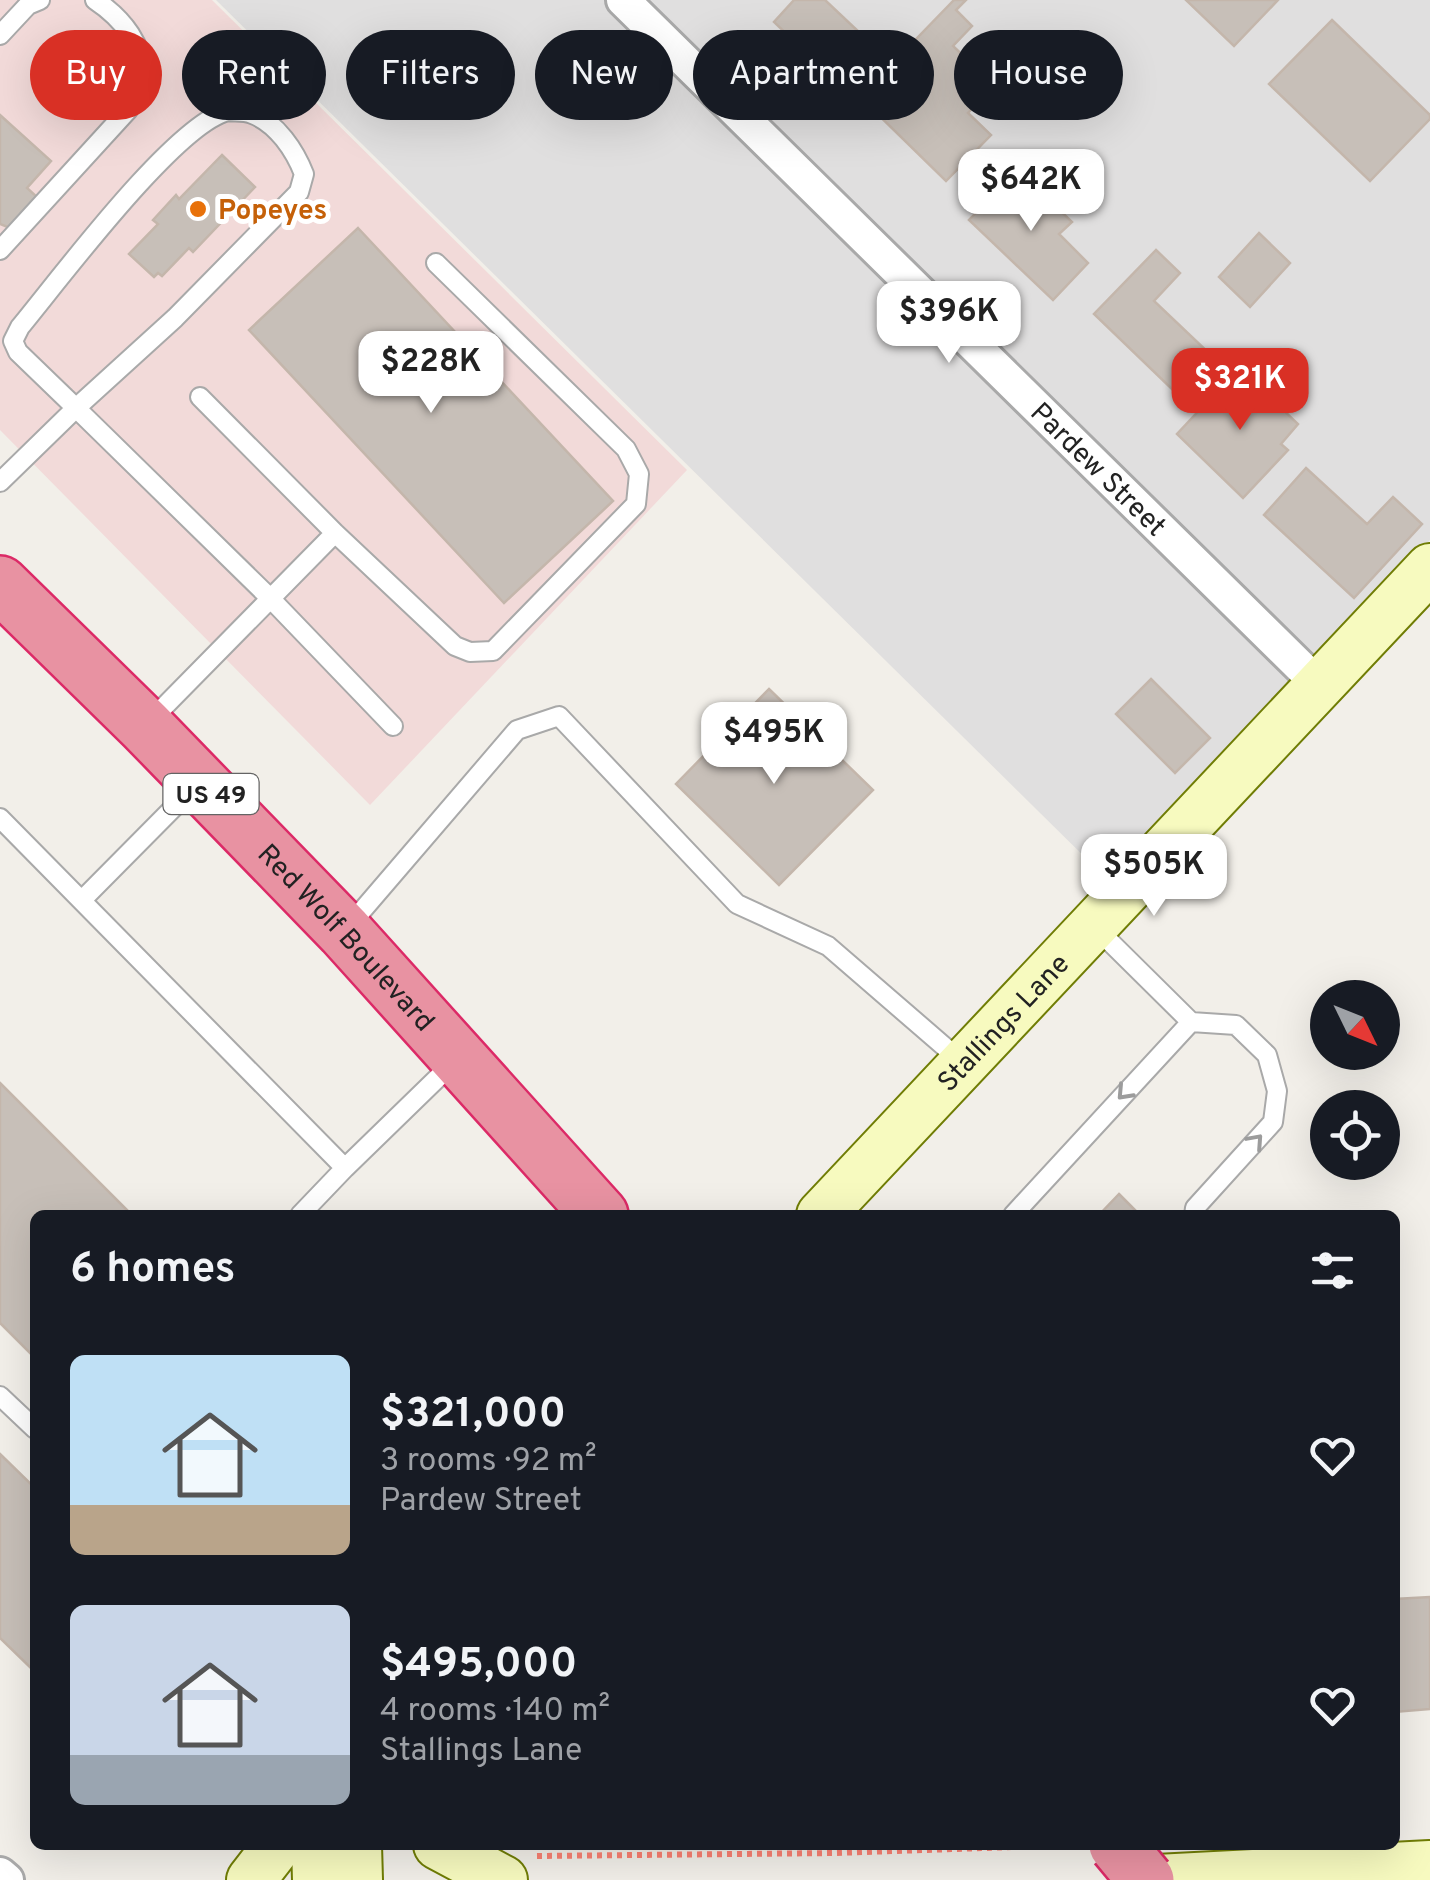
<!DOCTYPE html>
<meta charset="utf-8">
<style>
:root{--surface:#171b24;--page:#242831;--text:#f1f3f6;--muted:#9ea1a6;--accent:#d93025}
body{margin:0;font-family:Overpass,sans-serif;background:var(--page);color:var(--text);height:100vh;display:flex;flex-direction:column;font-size:38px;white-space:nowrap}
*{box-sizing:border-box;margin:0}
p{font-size:32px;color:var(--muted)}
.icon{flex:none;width:55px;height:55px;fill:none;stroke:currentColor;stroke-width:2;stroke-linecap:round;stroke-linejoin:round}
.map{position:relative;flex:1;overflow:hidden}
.side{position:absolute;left:30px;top:1210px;width:1370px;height:640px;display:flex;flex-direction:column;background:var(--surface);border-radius:15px;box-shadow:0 10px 40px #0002}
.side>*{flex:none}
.guide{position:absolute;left:30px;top:30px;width:1370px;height:90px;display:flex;gap:20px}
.needle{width:65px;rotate:133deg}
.controls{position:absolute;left:1310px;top:980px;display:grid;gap:20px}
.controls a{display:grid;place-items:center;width:90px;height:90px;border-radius:50%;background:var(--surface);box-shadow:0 10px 40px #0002;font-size:50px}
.price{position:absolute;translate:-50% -85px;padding:0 22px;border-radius:20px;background:#fff;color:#222;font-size:32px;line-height:65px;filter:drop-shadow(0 2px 5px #0008)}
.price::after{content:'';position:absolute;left:50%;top:60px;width:30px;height:22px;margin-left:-15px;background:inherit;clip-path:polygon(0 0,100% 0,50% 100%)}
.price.on{background:var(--accent);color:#fff}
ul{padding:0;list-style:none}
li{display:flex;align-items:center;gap:30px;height:250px;padding:0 40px}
li span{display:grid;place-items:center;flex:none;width:280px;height:200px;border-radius:15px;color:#555}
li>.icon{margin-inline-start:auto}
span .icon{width:120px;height:120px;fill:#fffc;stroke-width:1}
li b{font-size:42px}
h2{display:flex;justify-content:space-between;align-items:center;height:120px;padding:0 40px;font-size:42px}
.pill{padding:0 35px;border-radius:45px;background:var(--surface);box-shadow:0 10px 40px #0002;font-size:35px;line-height:90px}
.pill.on{background:var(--accent);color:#fff}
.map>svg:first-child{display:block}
</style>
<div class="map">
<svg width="1430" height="1880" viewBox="0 0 1430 1880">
<rect width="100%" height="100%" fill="#f2efe9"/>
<path fill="#e0dfdf" d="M216,0H1430V540L1105,877Z"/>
<path fill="#f2dad9" d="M0,0H212L687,470L370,805L0,430Z"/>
<path fill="#c7bfb8" stroke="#c4b6ab" stroke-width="2.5" d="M794,0H825L877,49L841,86L774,22Z
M954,0H966L956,10L972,26L953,46L977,69L964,82L981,99L968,113L991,135L946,181L860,97Z
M1186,0H1278L1234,46Z
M1332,20L1430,115V119L1370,181L1269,84Z
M0,115L51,161L27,188L38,198L10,228L0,224Z
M222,155L255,187L193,252L189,248L162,276L158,273L154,277L129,254L158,224L153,220L176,195L179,199Z
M1018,170L1072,222L1059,234L1088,263L1053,300L969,220Z
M358,228L613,501L504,603L249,330Z
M1259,233L1290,263L1250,307L1219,277Z
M1156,250L1180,273L1154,301L1211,355L1175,392L1094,314Z
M1239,368L1298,424L1281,444L1288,450L1243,498L1177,434Z
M1306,468L1367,524L1393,497L1422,524L1354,598L1264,515Z
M1151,679L1210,738L1175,773L1116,714Z
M769,689L873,790L779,885L676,784Z
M0,1083L132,1215H35V1358L0,1323Z
M1119,1194L1140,1215H1099Z
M0,1454L35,1488V1672L0,1638Z
M1430,1597V1709L1395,1712V1599Z"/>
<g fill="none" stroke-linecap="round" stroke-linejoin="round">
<defs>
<path id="lane" d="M0,35L28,5L40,0
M228,111C235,112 245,111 252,114C277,123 295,151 304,174L299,192L175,318L76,408L18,352L13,341L20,327C59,280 175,124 228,111Z
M0,250L128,110C132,102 141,91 142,81C146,46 122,18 95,0
M200,397L335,533L455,646L470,652L493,651L636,504L639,474L626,449L436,263
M0,482L76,408L269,597L393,726
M149,722L335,533
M0,818L345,1168L454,1062
M83,899L195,786
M348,927L517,730L559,716L737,904L828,946L961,1061
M1095,927L1191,1022L1236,1025L1267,1055L1277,1091L1273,1122L1195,1208L1194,1215
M300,1215L345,1168
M1013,1215L1191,1022
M0,1396L35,1429"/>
<g id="street">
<path id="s1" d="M623,0L1319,685"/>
<path d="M0,1874L7,1880"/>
</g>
<g id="secondary">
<path id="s2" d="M821,1215L1430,568"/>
<path d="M316,1845L317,1880"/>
<path d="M357,1845L358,1880"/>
<path d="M438,1845L503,1880"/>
<path d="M251,1880L278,1845"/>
<path d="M1137,1880L1430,1865"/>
</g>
<g id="highway">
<path id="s3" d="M0,584L145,726L344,931L600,1215"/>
</g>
</defs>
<use href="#lane" stroke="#a9a9a9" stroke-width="22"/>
<use href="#street" stroke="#a9a9a9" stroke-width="38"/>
<use href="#secondary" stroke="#707d05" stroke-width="52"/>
<use href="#highway" stroke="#dc2a67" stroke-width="60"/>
<path stroke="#fa8072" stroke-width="6" stroke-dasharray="5 5" stroke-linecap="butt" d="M537,1856L835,1853L1074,1845"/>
<use href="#lane" stroke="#fff" stroke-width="18"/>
<use href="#street" stroke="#fff" stroke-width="32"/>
<use href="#secondary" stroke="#f7fabf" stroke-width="48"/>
<use href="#highway" stroke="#e892a2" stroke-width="55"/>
<defs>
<path id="highway-bridge" d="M1117,1845L1146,1880"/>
</defs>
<use href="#highway-bridge" stroke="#dc2a67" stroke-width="60" stroke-linecap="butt"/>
<use href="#highway-bridge" stroke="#e892a2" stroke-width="55"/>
</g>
<defs><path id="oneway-chevron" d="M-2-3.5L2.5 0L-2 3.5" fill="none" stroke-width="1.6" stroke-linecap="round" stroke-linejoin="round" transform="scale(2.5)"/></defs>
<g stroke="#9c9c9c">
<use href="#oneway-chevron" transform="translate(1124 1093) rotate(133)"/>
<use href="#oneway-chevron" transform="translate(1256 1141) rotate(-48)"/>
</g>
<circle fill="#e8710a" stroke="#fff" stroke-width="4" cx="198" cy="209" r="10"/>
<g text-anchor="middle" stroke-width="10" stroke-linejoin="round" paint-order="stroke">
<rect fill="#fff" stroke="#646464" stroke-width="2.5" x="163.5" y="774" width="95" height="40" rx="8"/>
<g font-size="25" font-weight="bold" fill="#222">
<text x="211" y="803">US 49</text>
</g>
<g font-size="28" font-weight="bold" fill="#c56008" stroke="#fff" text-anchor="start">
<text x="218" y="219">Popeyes</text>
</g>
<g font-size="28" fill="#222" stroke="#fff">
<text dy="10" stroke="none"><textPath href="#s1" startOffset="668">Pardew Street</textPath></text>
<text dy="10" stroke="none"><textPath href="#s3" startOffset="495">Red Wolf Boulevard</textPath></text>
<text dy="10" stroke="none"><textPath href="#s2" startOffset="265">Stallings Lane</textPath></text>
</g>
</g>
</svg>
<div class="controls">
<a><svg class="needle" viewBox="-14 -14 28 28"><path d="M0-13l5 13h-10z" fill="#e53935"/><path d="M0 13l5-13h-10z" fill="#9ea1a6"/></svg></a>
<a><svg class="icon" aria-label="locate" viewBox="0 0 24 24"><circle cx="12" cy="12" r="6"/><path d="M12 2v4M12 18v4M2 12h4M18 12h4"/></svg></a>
</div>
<b class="price" style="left:1031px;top:234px">$642K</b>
<b class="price" style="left:949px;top:366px">$396K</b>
<b class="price" style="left:431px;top:416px">$228K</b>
<b class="price on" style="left:1240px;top:433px">$321K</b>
<b class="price" style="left:774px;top:787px">$495K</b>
<b class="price" style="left:1154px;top:919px">$505K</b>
<div class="guide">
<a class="pill on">Buy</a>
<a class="pill">Rent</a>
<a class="pill">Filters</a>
<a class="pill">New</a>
<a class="pill">Apartment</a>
<a class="pill">House</a>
</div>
<section class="side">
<h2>6 homes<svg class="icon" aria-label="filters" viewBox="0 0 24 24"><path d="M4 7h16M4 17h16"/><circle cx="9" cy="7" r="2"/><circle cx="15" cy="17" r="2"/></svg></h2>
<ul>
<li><span style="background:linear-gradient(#bfe0f5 75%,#b9a48a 0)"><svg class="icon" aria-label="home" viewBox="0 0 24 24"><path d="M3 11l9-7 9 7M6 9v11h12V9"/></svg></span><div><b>$321,000</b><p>3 rooms · 92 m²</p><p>Pardew Street</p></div><svg class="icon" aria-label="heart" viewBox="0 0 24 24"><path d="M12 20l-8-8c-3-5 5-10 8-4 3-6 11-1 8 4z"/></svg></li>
<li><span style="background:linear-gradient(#c9d6e8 75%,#9aa5b1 0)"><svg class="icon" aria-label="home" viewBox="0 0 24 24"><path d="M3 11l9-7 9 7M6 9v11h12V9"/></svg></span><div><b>$495,000</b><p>4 rooms · 140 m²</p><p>Stallings Lane</p></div><svg class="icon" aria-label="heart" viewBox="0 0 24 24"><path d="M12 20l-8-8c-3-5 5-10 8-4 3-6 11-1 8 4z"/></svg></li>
</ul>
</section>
</div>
